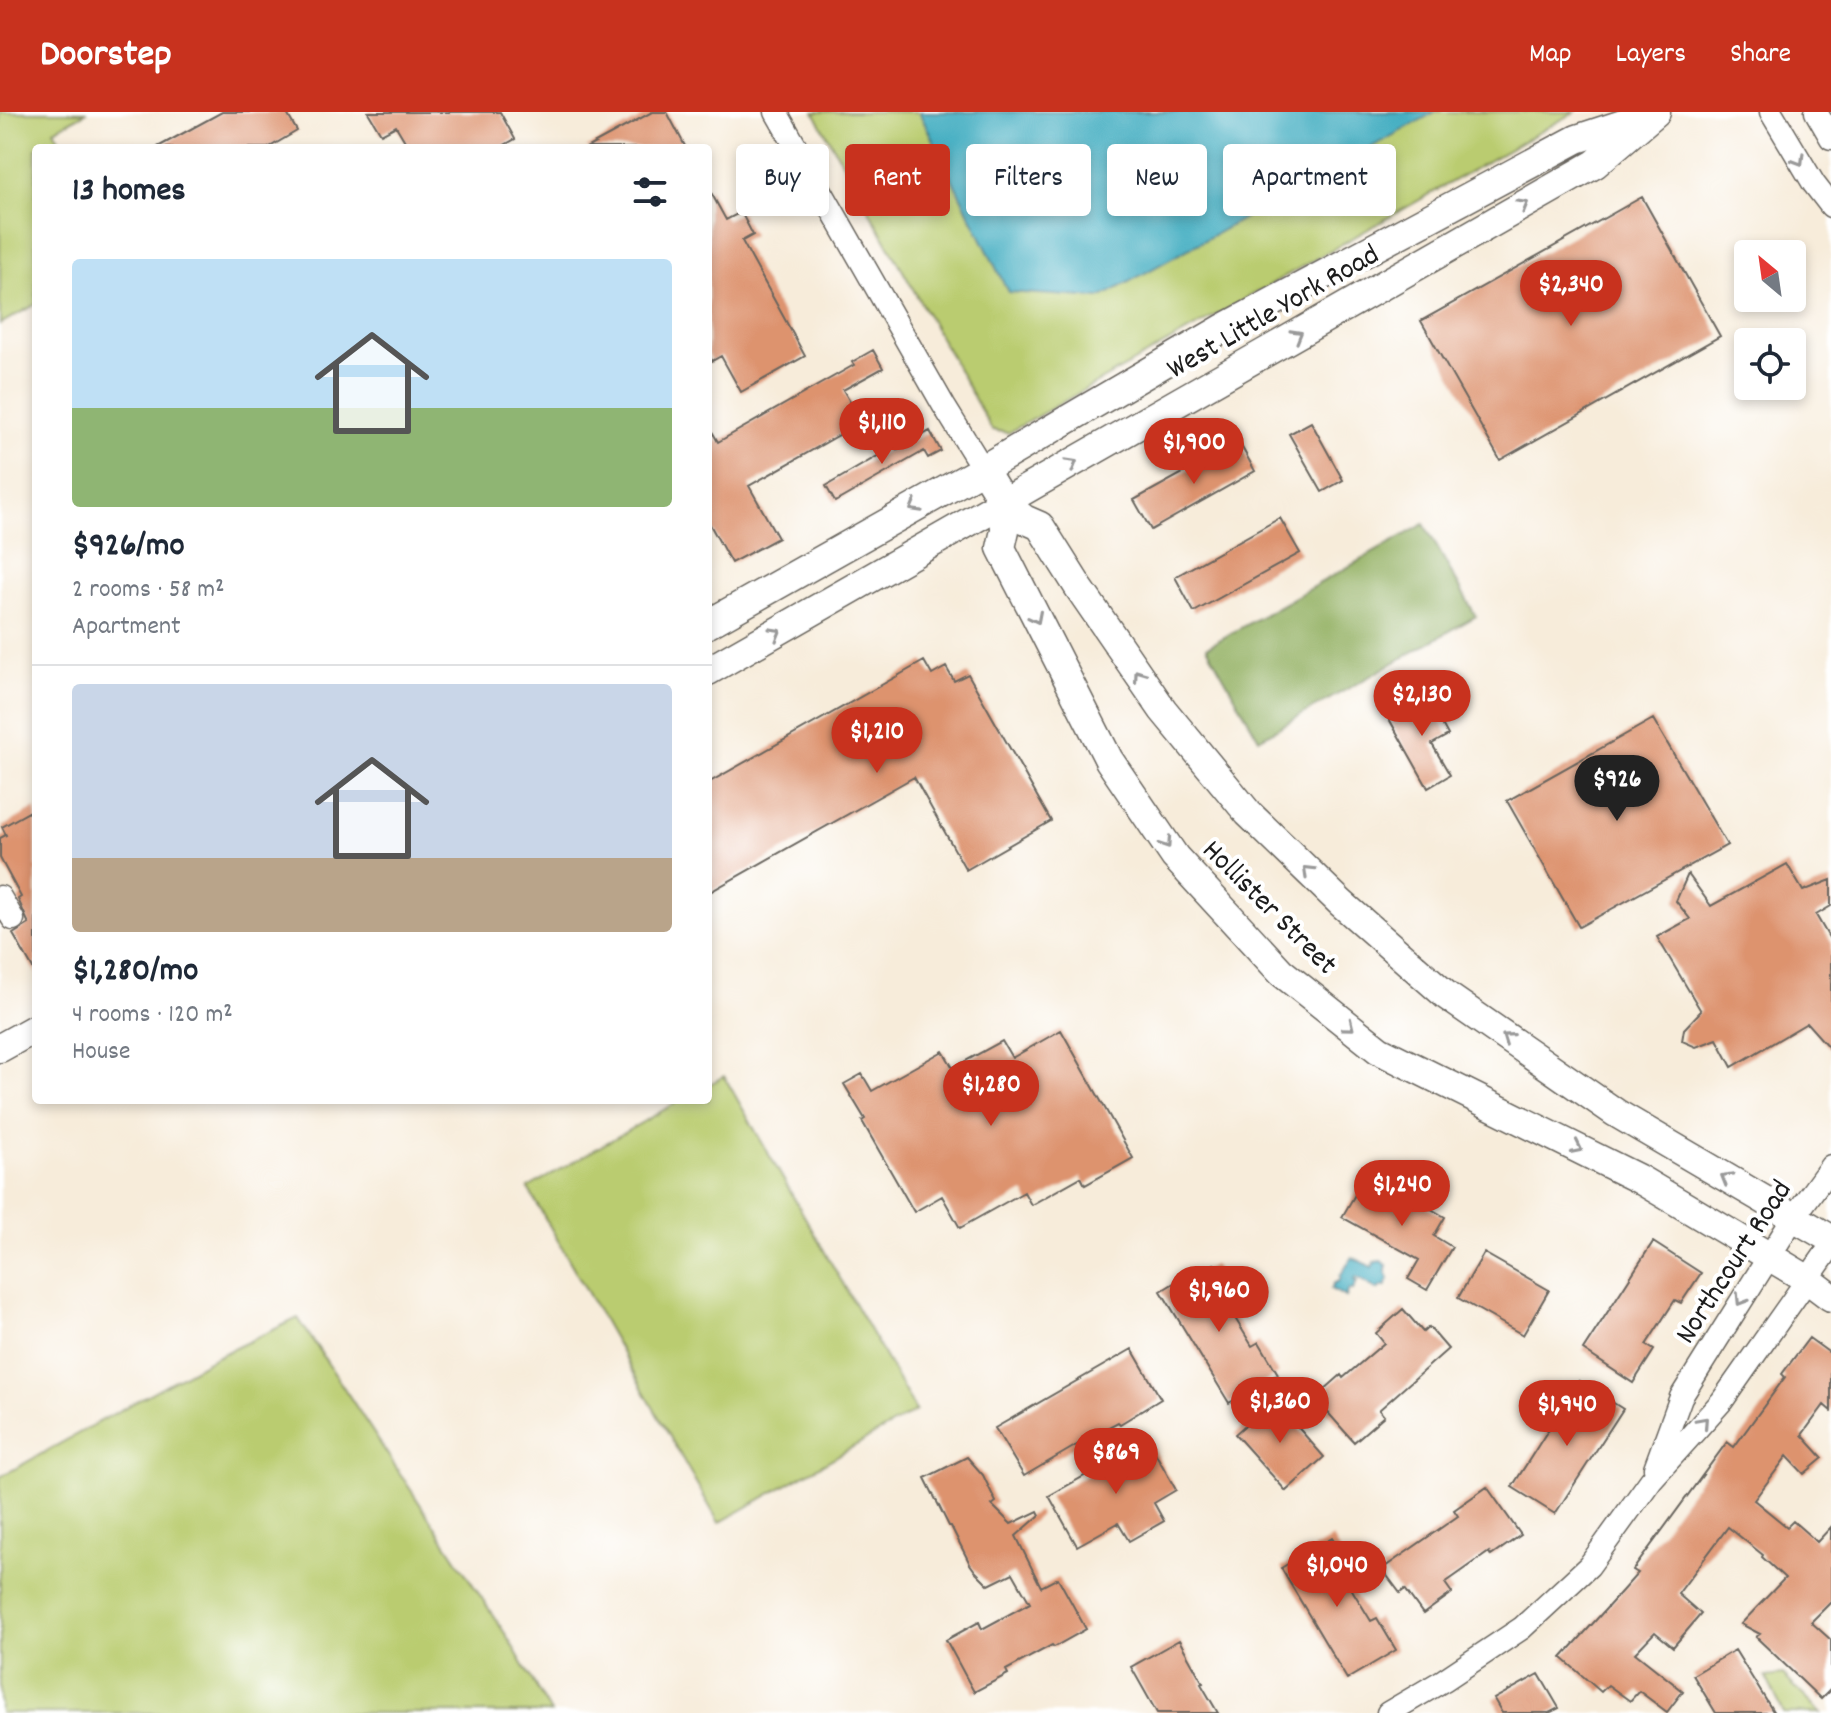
<!DOCTYPE html>
<meta charset="utf-8">
<style>
:root{--surface:#fff;--page:#f2f2f3;--text:#1f2937;--muted:#747a83;--line:#e0e1e3;--accent:#c8321e}
body{margin:0;font-family:Dekko,sans-serif;background:var(--page);color:var(--text);height:100vh;display:flex;flex-direction:column;font-size:30px;white-space:nowrap}
*{box-sizing:border-box;margin:0}
p{font-size:26px;color:var(--muted)}
.icon{flex:none;width:44px;height:44px;fill:none;stroke:currentColor;stroke-width:2;stroke-linecap:round;stroke-linejoin:round}
.map{position:relative;flex:1;overflow:hidden}
.panel{position:absolute;left:32px;top:32px;width:680px;height:960px;display:flex;flex-direction:column;background:var(--surface);border-radius:8px;box-shadow:0 4px 12px #0003}
.panel>*{flex:none}
.guide{position:absolute;left:736px;top:32px;width:760px;height:72px;display:flex;gap:16px}
.needle{width:52px;rotate:331deg}
.tools{position:absolute;left:1734px;top:128px;display:grid;gap:16px}
.tools a{display:grid;place-items:center;width:72px;height:72px;border-radius:8px;background:var(--surface);box-shadow:0 4px 12px #0003;font-size:40px}
.price{position:absolute;translate:-50% -68px;padding:0 18px;border-radius:28px;background:var(--accent);color:#fff;font-size:26px;line-height:52px;filter:drop-shadow(0 2px 4px #0008)}
.price::after{content:'';position:absolute;left:50%;top:48px;width:24px;height:18px;margin-left:-12px;background:inherit;clip-path:polygon(0 0,100% 0,50% 100%)}
.price.active{background:#222;color:#fff}
ul{padding:0;list-style:none}
li{display:grid;align-content:center;gap:16px;height:424px;padding:0 40px}
li+li{border-top:2px solid var(--line)}
li span{display:grid;place-items:center;height:248px;border-radius:8px;color:#555}
li>.icon{margin-inline-start:auto}
span .icon{width:144px;height:144px;fill:#fffc;stroke-width:1}
li b{font-size:34px}
h2{display:flex;justify-content:space-between;align-items:center;height:96px;padding:0 40px;font-size:34px}
.tag{padding:0 28px;border-radius:8px;background:var(--surface);box-shadow:0 4px 12px #0003;font-size:28px;line-height:72px}
.tag.active{background:var(--accent);color:#fff}
header{display:flex;align-items:center;gap:48px;box-sizing:border-box;height:112px;padding:0 40px;background:var(--accent);color:#fff}
header strong{font-size:38px}
nav{display:flex;gap:44px;margin-inline-start:auto;font-size:28px}
.map>svg:first-child{display:block}
</style>
<header>
<strong>Doorstep</strong>
<nav><a>Map</a><a>Layers</a><a>Share</a></nav>
</header>
<div class="map">
<svg width="1831" height="1601" viewBox="0 0 1831 1601">
<rect width="100%" height="100%" fill="#fff"/>
<filter id="ink" filterUnits="userSpaceOnUse"><feTurbulence type="fractalNoise" baseFrequency=".0125" numOctaves="2"/><feDisplacementMap in="SourceGraphic" scale="16" xChannelSelector="R" yChannelSelector="G"/><feConvolveMatrix kernelMatrix="1 2 1 2 8 2 1 2 1" color-interpolation-filters="sRGB"/></filter>
<filter id="wash" filterUnits="userSpaceOnUse"><feTurbulence type="fractalNoise" baseFrequency=".006" numOctaves="4" result="noise"/><feDisplacementMap in="SourceGraphic" scale="32" xChannelSelector="R" yChannelSelector="G"/><feGaussianBlur stdDeviation="1.8" result="paint"/><feColorMatrix in="noise" values="0 0 0 0 0 0 0 0 0 0 0 0 0 0 0 0 0 1.4 0 .05"/><feComposite in="paint" operator="in"/></filter>
<g filter="url(#wash)">
<rect width="100%" height="100%" fill="#f7ecda"/>
<path fill="#bacc70" stroke="#6b7446" stroke-width="2" d="M0,0H87L54,18L64,36H36V192L0,212Z
M814,0H1575L1008,321L992,318Z
M724,964L916,1299L719,1411L528,1076L681,988H708V973Z
M298,1206L508,1526L551,1601H0V1365L214,1246Z
M1783,1563L1821,1601H1784L1766,1565Z"/>
<path fill="#93b062" stroke="#58663f" stroke-width="2" d="M1424,412L1476,504L1259,627L1207,535Z"/>
<path fill="#42adc1" stroke="#2f646e" stroke-width="2" d="M919,0H1435L1100,186L1008,180Z
M1352,1145L1372,1155L1375,1150L1381,1149L1387,1153L1386,1159L1389,1167L1385,1175L1381,1174L1378,1178L1356,1165L1354,1168L1357,1169L1353,1178L1349,1177L1346,1185L1331,1177L1335,1170H1338L1341,1166L1340,1164Z"/>
<g id="blocks">
<path fill="#dd936e" d="M222,0H286L297,19L268,36H156Z
M368,0H500L515,27L499,36H409L396,14L381,22Z
M652,0H667L686,36H586Z
M708,75L726,108L741,100L753,123L742,129L805,244L741,280L721,244L712,249L708,241Z
M1642,85L1720,224L1500,348L1421,209Z
M873,238L883,256L843,278L862,310L749,374L778,426L731,451L708,409V312L718,330L854,253L852,250Z
M1311,310L1343,368L1322,380L1289,322Z
M930,319L941,339L928,346L924,339L835,390L826,374L895,334L897,338Z
M1239,330L1255,359L1151,418L1134,388Z
M1280,406L1300,441L1194,500L1175,465Z
M924,549L932,563L946,555L954,569L968,562L1051,709L966,758L914,665L708,781V671Z
M1426,583L1448,623L1432,632L1450,663L1428,676L1388,605Z
M1653,607L1727,733L1579,815L1507,689Z
M36,696V862L13,822L29,812L18,787L21,785L0,746V726L6,723L2,715Z
M1787,752L1803,779L1831,768V794L1816,803L1831,829V938L1807,911L1732,955L1717,927L1696,935L1682,929L1684,917L1701,899L1657,825L1690,807L1676,789L1688,762L1711,794Z
M1061,918L1133,1046L1085,1073L1081,1065L1031,1093L1024,1080L960,1116L942,1084L914,1100L862,1009L865,1007L844,972L862,962L872,979L943,939L953,956L1002,929L1012,946Z
M1386,1071L1445,1105L1434,1124L1452,1135L1427,1178L1408,1167L1419,1148L1342,1105L1360,1074L1378,1084Z
M1653,1130L1701,1161L1681,1191L1675,1188L1646,1233L1654,1238L1633,1271L1583,1238Z
M1484,1141L1549,1178L1523,1223L1458,1186Z
M1214,1152L1233,1183L1224,1188L1252,1234L1259,1230L1278,1262L1229,1291L1161,1179L1184,1165L1186,1169Z
M1403,1197L1423,1220L1429,1215L1448,1237L1379,1298L1384,1304L1354,1330L1315,1286L1341,1263L1343,1266L1384,1231L1376,1221Z
M1809,1226L1831,1242V1299L1824,1293L1802,1323L1823,1346L1804,1362L1787,1344L1754,1388L1787,1415L1793,1409L1817,1430L1831,1415V1490L1811,1510L1831,1528V1577L1821,1587L1756,1525L1760,1522L1741,1512L1785,1466L1762,1445L1763,1443L1728,1415L1678,1482L1701,1502L1673,1535L1655,1520L1635,1541L1683,1579L1667,1600L1639,1579L1630,1589L1608,1573L1601,1580L1562,1546L1638,1461L1633,1458L1727,1330L1734,1335L1785,1265L1782,1262Z
M1132,1237L1161,1287L1120,1312L1118,1310L1099,1320L1024,1364L995,1316Z
M1579,1269L1623,1297L1555,1402L1512,1375Z
M1274,1288L1324,1345L1286,1379L1235,1322Z
M1148,1328L1176,1378L1154,1391L1164,1409L1129,1429L1118,1411L1077,1434L1049,1384Z
M967,1345L983,1363L996,1390L992,1393L1011,1412L1038,1399L1040,1403L1016,1424L1041,1475L1058,1466L1086,1517L1054,1535L1052,1533L1006,1558L1008,1562L974,1580L946,1528L979,1510L982,1517L1030,1491L1013,1461L989,1473L975,1459L970,1452L951,1414H949L925,1366Z
M1487,1375L1521,1423L1491,1444L1489,1440L1445,1471L1452,1481L1423,1502L1405,1477L1400,1481L1382,1457L1458,1404L1454,1398Z
M1332,1426L1351,1458L1343,1463L1371,1509L1377,1506L1396,1538L1347,1567L1281,1456Z
M1179,1528L1203,1571L1201,1572L1218,1601H1157L1131,1555Z
M1735,1538L1774,1601H1716L1693,1563Z
M1539,1562L1559,1596L1549,1601H1502L1494,1587Z"/>
</g>
</g>
<g filter="url(#ink)">
<use href="#blocks" fill-opacity="0" stroke="#69655e" stroke-width="2"/>
<g fill="none" stroke-linecap="round" stroke-linejoin="round">
<defs>
<path id="minor" d="M776,0L944,294L983,357
M1771,0L1814,72L1831,94
M1816,0L1831,26
M0,785L13,807
M1655,1356L1681,1285L1794,1105L1831,1054
M1388,1601L1444,1568L1522,1516L1589,1454L1651,1368L1722,1289L1831,1134"/>
<path id="major" d="M983,357L1004,391L1024,407L1040,414L1079,476L1163,598L1248,701L1341,791L1447,884L1616,1001L1831,1127
M1004,391L1005,418L1001,436L1109,648L1175,745L1281,860L1379,938L1639,1067L1807,1167L1831,1185
M708,512L983,357L1224,216L1577,27L1641,6
M708,559L1595,52L1656,0
M0,936L36,916"/>
</defs>
<use href="#minor" stroke="#69655e" stroke-width="25"/>
<use href="#major" stroke="#69655e" stroke-width="31"/>
<use href="#minor" stroke="#fff" stroke-width="22"/>
<use href="#major" stroke="#fff" stroke-width="28"/>
</g>
<defs><path id="oneway-chevron" d="M-2-3.5L2.5 0L-2 3.5" fill="none" stroke-width="1.6" stroke-linecap="round" stroke-linejoin="round" transform="scale(2)"/></defs>
<g stroke="#999">
<use href="#oneway-chevron" transform="translate(1799 48) rotate(59)"/>
<use href="#oneway-chevron" transform="translate(1523 93) rotate(-30)"/>
<use href="#oneway-chevron" transform="translate(1297 223) rotate(-30)"/>
<use href="#oneway-chevron" transform="translate(1072 352) rotate(-30)"/>
<use href="#oneway-chevron" transform="translate(915 395) rotate(150)"/>
<use href="#oneway-chevron" transform="translate(1036 506) rotate(63)"/>
<use href="#oneway-chevron" transform="translate(776 521) rotate(-30)"/>
<use href="#oneway-chevron" transform="translate(1139 563) rotate(-125)"/>
<use href="#oneway-chevron" transform="translate(1166 731) rotate(56)"/>
<use href="#oneway-chevron" transform="translate(1308 759) rotate(-136)"/>
<use href="#oneway-chevron" transform="translate(1349 914) rotate(39)"/>
<use href="#oneway-chevron" transform="translate(1507 926) rotate(-145)"/>
<use href="#oneway-chevron" transform="translate(1577 1036) rotate(26)"/>
<use href="#oneway-chevron" transform="translate(1726 1066) rotate(-150)"/>
<use href="#oneway-chevron" transform="translate(1741 1188) rotate(122)"/>
<use href="#oneway-chevron" transform="translate(1703 1310) rotate(-48)"/>
</g>
</g>
<g text-anchor="middle" stroke-width="8" stroke-linejoin="round" paint-order="stroke">
<g font-size="30" fill="#1c1c1c" stroke="#fff">
<text transform="translate(1272 198) rotate(-30)" y="10">West Little York Road</text>
<text transform="translate(1271 794) rotate(45)" y="10">Hollister Street</text>
<text transform="translate(1732 1149) rotate(-57)" y="10">Northcourt Road</text>
</g>
</g>
</svg>
<div class="tools">
<a><svg class="needle" viewBox="-14 -14 28 28"><path d="M0-13l5 13h-10z" fill="#e53935"/><path d="M0 13l5-13h-10z" fill="#747a83"/></svg></a>
<a><svg class="icon" aria-label="locate" viewBox="0 0 24 24"><circle cx="12" cy="12" r="6"/><path d="M12 2v4M12 18v4M2 12h4M18 12h4"/></svg></a>
</div>
<b class="price" style="left:1571px;top:216px">$2,340</b>
<b class="price" style="left:882px;top:354px">$1,110</b>
<b class="price" style="left:1194px;top:374px">$1,900</b>
<b class="price" style="left:1422px;top:626px">$2,130</b>
<b class="price" style="left:877px;top:663px">$1,210</b>
<b class="price active" style="left:1617px;top:711px">$926</b>
<b class="price" style="left:991px;top:1016px">$1,280</b>
<b class="price" style="left:1402px;top:1116px">$1,240</b>
<b class="price" style="left:1219px;top:1222px">$1,960</b>
<b class="price" style="left:1280px;top:1333px">$1,360</b>
<b class="price" style="left:1567px;top:1336px">$1,940</b>
<b class="price" style="left:1116px;top:1384px">$869</b>
<b class="price" style="left:1337px;top:1497px">$1,040</b>
<div class="guide">
<a class="tag">Buy</a>
<a class="tag active">Rent</a>
<a class="tag">Filters</a>
<a class="tag">New</a>
<a class="tag">Apartment</a>
</div>
<section class="panel">
<h2>13 homes<svg class="icon" aria-label="filters" viewBox="0 0 24 24"><path d="M4 7h16M4 17h16"/><circle cx="9" cy="7" r="2"/><circle cx="15" cy="17" r="2"/></svg></h2>
<ul>
<li><span style="background:linear-gradient(#bfe0f5 60%,#8fb573 0)"><svg class="icon" aria-label="home" viewBox="0 0 24 24"><path d="M3 11l9-7 9 7M6 9v11h12V9"/></svg></span><div><b>$926/mo</b><p>2 rooms · 58 m²</p><p>Apartment</p></div></li>
<li><span style="background:linear-gradient(#c9d6e8 70%,#b9a48a 0)"><svg class="icon" aria-label="home" viewBox="0 0 24 24"><path d="M3 11l9-7 9 7M6 9v11h12V9"/></svg></span><div><b>$1,280/mo</b><p>4 rooms · 120 m²</p><p>House</p></div></li>
</ul>
</section>
</div>
